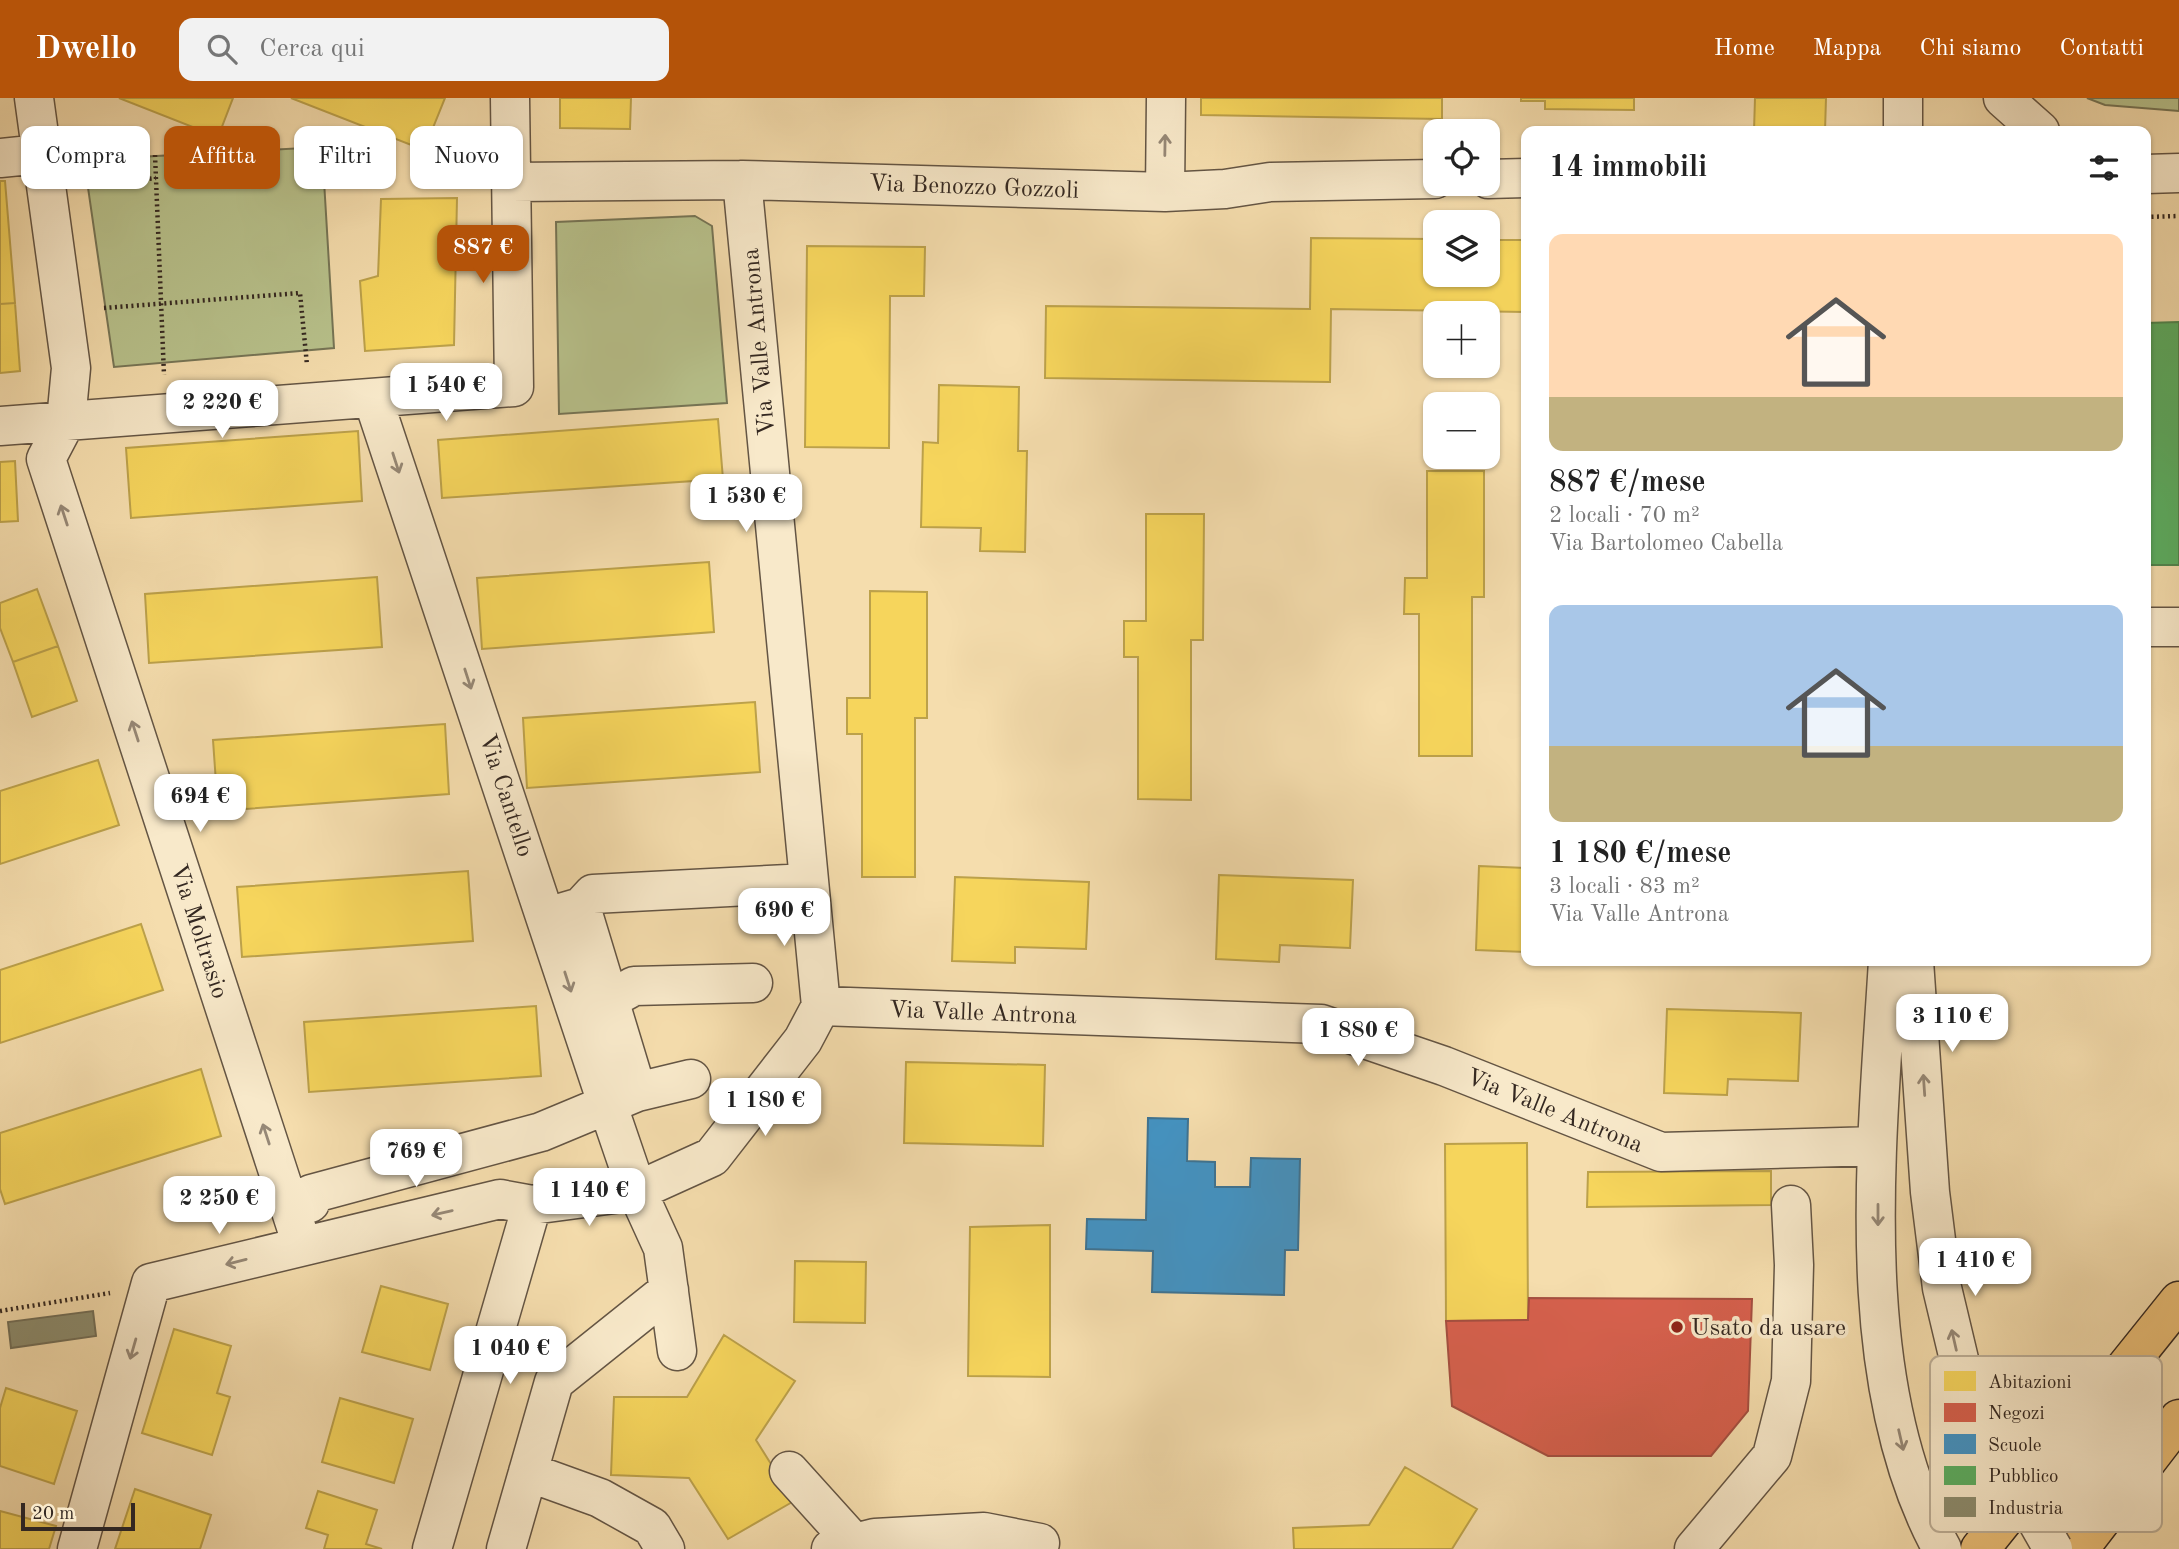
<!DOCTYPE html>
<html lang="it">
<meta charset="utf-8">
<style>
:root{--surface:#fff;--page:#f2f2f2;--text:#222;--muted:#767676;--accent:#b45309}
body{margin:0;font-family:"Old Standard TT",serif;background:var(--page);color:var(--text);height:100vh;display:flex;flex-direction:column;font-size:26px;white-space:nowrap}
*{box-sizing:border-box;margin:0}
p{font-size:23px;color:var(--muted)}
.icon{flex:none;width:38px;height:38px;fill:none;stroke:currentColor;stroke-width:2;stroke-linecap:round;stroke-linejoin:round}
.map{position:relative;flex:1;overflow:hidden}
.drawer{position:absolute;left:1521px;top:28px;width:630px;height:840px;display:flex;flex-direction:column;background:var(--surface);border-radius:14px;box-shadow:0 2px 5px #0004}
.drawer>*{flex:none}
.hud{position:absolute;left:21px;top:28px;width:665px;height:63px;display:flex;gap:14px}
.fabs{position:absolute;left:1423px;top:21px;display:grid;gap:14px}
.fabs a{display:grid;place-items:center;width:77px;height:77px;border-radius:14px;background:var(--surface);box-shadow:0 2px 5px #0004;font-size:35px}
.scale{position:absolute;left:21px;bottom:18px;width:114px;box-sizing:border-box;padding-left:7px;border:4px solid #342821;border-top:0;font-size:19px;line-height:24px;white-space:nowrap;color:#342821;-webkit-text-stroke:5px #f8e9ca;paint-order:stroke}
.price{position:absolute;translate:-50% -60px;padding:0 16px;border-radius:14px;background:#fff;color:#222;font-size:23px;line-height:46px;filter:drop-shadow(0 2px 4px #0008)}
.price::after{content:'';position:absolute;left:50%;top:42px;width:21px;height:16px;margin-left:-10px;background:inherit;clip-path:polygon(0 0,100% 0,50% 100%)}
.price.on{background:var(--accent);color:#fff}
ul{padding:0;list-style:none}
li{display:grid;align-content:center;gap:14px;height:371px;padding:0 28px}
li span{display:grid;place-items:center;height:217px;border-radius:14px;color:#555}
li>.icon{margin-inline-start:auto}
span .icon{width:126px;height:126px;fill:#fffc;stroke-width:1}
li b{font-size:30px}
h2{display:flex;justify-content:space-between;align-items:center;height:84px;padding:0 28px;font-size:30px}
.tag{padding:0 24px;border-radius:14px;background:var(--surface);box-shadow:0 2px 5px #0004;font-size:24px;line-height:63px}
.tag.on{background:var(--accent);color:#fff}
header{display:flex;align-items:center;gap:42px;box-sizing:border-box;height:98px;padding:0 35px;background:var(--accent);color:#fff}
header strong{font-size:33px}
nav{display:flex;gap:38px;margin-inline-start:auto;font-size:24px}
.search{width:490px;height:63px;background:var(--page);display:flex;align-items:center;gap:18px;box-sizing:border-box;padding:0 24px;border-radius:14px;color:var(--muted);font-size:26px}
.map>svg:first-child{display:block}
</style>
<header>
<strong>Dwello</strong>
<div class="search"><svg class="icon" aria-label="search" viewBox="0 0 24 24"><circle cx="10" cy="10" r="6"/><path d="M15 15l6 6"/></svg>Cerca qui</div>
<nav><a>Home</a><a>Mappa</a><a>Chi siamo</a><a>Contatti</a></nav>
</header>
<div class="map">
<svg width="2179" height="1451" viewBox="0 0 2179 1451">
<rect width="100%" height="100%" fill="#f5ddad"/>
<filter id="stains"><feTurbulence type="fractalNoise" baseFrequency=".00286" numOctaves="4"/><feColorMatrix values="0 0 0 0 .2 0 0 0 0 .09 0 0 0 0 .02 0 0 0 .5 -.17"/></filter>
<radialGradient id="worn" r=".72"><stop offset=".6" stop-color="#630" stop-opacity="0"/><stop offset="1" stop-color="#630" stop-opacity=".3"/></radialGradient>
<path fill="#b8c28c" stroke="#767556" stroke-width="2" d="M2087,0H2179V13L2105,7Z
M322,49L334,250L114,269L84,62Z
M695,118L712,128L727,305L559,316L556,124Z"/>
<path fill="#f6d55c" stroke="#bca14a" stroke-width="2" d="M119,0H233L218,39Z
M291,0H445L424,52Z
M560,0H631L630,31L560,30Z
M1201,0H1442V21L1201,17Z
M1521,0H1634V12L1545,11V3H1521Z
M1755,0H1826L1825,33H1754Z
M0,83H5L15,205L0,206Z
M457,100L454,247L365,253L360,183L378,178L381,101Z
M1311,140L1435,141V177H1488V142H1526V214L1331,211L1330,284L1045,280L1046,208L1310,211Z
M807,148L925,149L924,198H890L889,350L805,349Z
M15,205L20,273L0,275V206Z
M939,287L1019,289L1018,353H1027L1025,454L980,453L981,430L921,429L923,344L938,345Z
M718,321L723,381L442,400L438,342Z
M358,333L362,403L131,420L126,350Z
M15,363L18,423L0,424V364Z
M1427,373H1484V499H1472V658H1419V516H1404L1405,480H1427Z
M1146,416H1204L1203,542H1191V702L1138,701V559H1124V523H1146Z
M709,464L714,534L482,551L477,480Z
M377,479L382,549L149,565L145,496Z
M37,491L58,548L13,564L0,530V505Z
M870,493L927,494V620H915V779H862V636H847V600H870Z
M58,548L77,603L32,619L13,564Z
M755,604L760,674L527,690L523,620Z
M445,626L449,696L218,713L213,642Z
M98,662L119,727L0,766V693Z
M1479,768L1526,770V854L1476,852Z
M468,773L473,843L242,859L237,789Z
M1219,777L1353,782L1350,850L1280,847L1279,864L1216,861Z
M955,779L1089,784L1086,851L1015,849V865L952,863Z
M141,826L163,892L0,945V872Z
M536,908L541,978L309,994L304,924Z
M1667,911L1801,915L1798,983L1728,981L1727,997L1664,995Z
M906,964L1045,967L1043,1048L904,1045Z
M201,971L221,1038L5,1106L0,1091V1035Z
M1527,1045L1528,1222L1446,1223L1445,1046Z
M1771,1073V1107L1587,1109L1588,1074Z
M1050,1127V1279L968,1278L970,1129Z
M795,1163L866,1164L865,1225L794,1224Z
M381,1188L448,1206L430,1272L362,1254Z
M174,1231L231,1248L217,1295L230,1299L212,1357L142,1335Z
M724,1237L795,1283L756,1342L794,1403L728,1441L689,1380L611,1377L614,1299H687Z
M6,1290L77,1313L54,1386L0,1368V1310Z
M340,1300L413,1321L394,1385L322,1364Z
M1405,1369L1477,1411L1452,1451H1294L1293,1430L1369,1427Z
M135,1391L211,1417L200,1451H115Z
M318,1393L377,1412L366,1446L382,1451H324L328,1437L306,1430Z
M0,1413L56,1428L49,1451H0Z"/>
<path fill="#d6604d" stroke="#a54f40" stroke-width="2" d="M1529,1200L1752,1201L1748,1313L1711,1358H1548L1452,1308L1446,1223L1528,1222Z"/>
<path fill="#4393c3" stroke="#3e7392" stroke-width="2" d="M1148,1020L1188,1021L1187,1063L1215,1064V1089H1250L1251,1060L1300,1061L1298,1152H1285L1284,1197L1152,1194L1153,1153L1086,1151L1087,1121L1146,1122Z"/>
<path fill="#5aae61" stroke="#4f864e" stroke-width="2" d="M2179,224V467H2146V225Z"/>
<path fill="#8c8c6e" stroke="#726e57" stroke-width="2" d="M93,1213L96,1238L11,1250L8,1224Z"/>
<g fill="none" stroke-linecap="round" stroke-linejoin="round">
<defs>
<path id="minor" d="M34,0L71,270L66,323L46,361L302,1147
M1903,0V33
M2003,0L2040,33
M0,60L40,56
M2146,76L2179,75
M1488,81L1526,80
M512,84L742,82L1165,94L1225,91L1270,84L1435,81
M1165,94L1166,0
M373,301L608,1008L637,1093L663,1150L677,1253
M0,328L514,289L510,0
M2146,529H2179
M581,809L637,994
M547,819L581,809L593,796L808,785
M1888,863C1877,1047 1850,1284 1942,1451
M1914,863L1930,1094L1942,1190L1962,1274L1996,1351
M607,903L634,888L753,885
M821,908L1321,926L1444,968L1661,1054L1877,1048
M310,1105L311,1096L541,1034L637,994L691,981
M789,1373L854,1445
M528,1374L600,1400L652,1429L665,1451
M77,1451L151,1185L500,1101L532,1107L637,1093L712,1059L803,942L821,908L742,82
M432,1451L532,1107
M506,1451L554,1284L669,1192
M831,1451L875,1440L984,1434L1040,1445
M1694,1451L1772,1358L1791,1283L1794,1167L1791,1107"/>
<path id="major" d="M1980,1451L2179,1203
M2079,1451L2179,1321"/>
</defs>
<use href="#minor" stroke="#645544" stroke-width="41"/>
<use href="#major" stroke="#342821" stroke-width="41"/>
<path stroke="#342821" stroke-width="4.5" stroke-dasharray="2 3.5" stroke-linecap="butt" d="M155,57L164,277
M84,88L156,80
M2146,119L2179,118
M104,210L300,195L307,267
M0,1213L110,1195"/>
<use href="#minor" stroke="#f8e9ca" stroke-width="38"/>
<use href="#major" stroke="#eabe76" stroke-width="38"/>
<defs>
<path id="minor-bridge" d="M1996,1351L2053,1451"/>
</defs>
<use href="#minor-bridge" stroke="#645544" stroke-width="41" stroke-linecap="butt"/>
<use href="#minor-bridge" stroke="#f8e9ca" stroke-width="38"/>
</g>
<defs><path id="oneway-shaft" d="M-6 0H5M1.5-3L5.5 0L1.5 3" fill="none" stroke-width="1.6" stroke-linecap="round" stroke-linejoin="round" transform="scale(1.75)"/></defs>
<g stroke="#968876">
<use href="#oneway-shaft" transform="translate(1165 47) rotate(-89)"/>
<use href="#oneway-shaft" transform="translate(396 365) rotate(72)"/>
<use href="#oneway-shaft" transform="translate(64 417) rotate(-108)"/>
<use href="#oneway-shaft" transform="translate(468 581) rotate(72)"/>
<use href="#oneway-shaft" transform="translate(135 633) rotate(-108)"/>
<use href="#oneway-shaft" transform="translate(568 884) rotate(72)"/>
<use href="#oneway-shaft" transform="translate(1924 987) rotate(-94)"/>
<use href="#oneway-shaft" transform="translate(266 1036) rotate(-108)"/>
<use href="#oneway-shaft" transform="translate(442 1115) rotate(167)"/>
<use href="#oneway-shaft" transform="translate(1878 1117) rotate(90)"/>
<use href="#oneway-shaft" transform="translate(236 1164) rotate(166)"/>
<use href="#oneway-shaft" transform="translate(1954 1242) rotate(-103)"/>
<use href="#oneway-shaft" transform="translate(133 1251) rotate(106)"/>
<use href="#oneway-shaft" transform="translate(1901 1342) rotate(77)"/>
</g>
<circle fill="#8f2418" stroke="#f8e9ca" stroke-width="2.5" cx="1677" cy="1229" r="7"/>
<g text-anchor="middle" stroke-width="7" stroke-linejoin="round" paint-order="stroke">
<g font-size="24" fill="#342821" stroke="#f8e9ca">
<text transform="translate(974 88) rotate(2)" y="8">Via Benozzo Gozzoli</text>
<text transform="translate(758 244) rotate(-95)" y="8">Via Valle Antrona</text>
<text transform="translate(507 697) rotate(72)" y="8">Via Cantello</text>
<text transform="translate(200 833) rotate(72)" y="8">Via Moltrasio</text>
<text transform="translate(983 914) rotate(2)" y="8">Via Valle Antrona</text>
<text transform="translate(1555 1012) rotate(22)" y="8">Via Valle Antrona</text>
</g>
<g font-size="24" fill="#342821" stroke="#f8e9ca" text-anchor="start">
<text x="1691" y="1237">Usato da usare</text>
</g>
</g>
<rect x="1930" y="1258" width="232" height="176" rx="10" fill="#f8e9ca" stroke="#bdaf97" stroke-width="2"/>
<rect x="1944" y="1273" width="32" height="20" fill="#f6d55c"/>
<rect x="1944" y="1305" width="32" height="19" fill="#d6604d"/>
<rect x="1944" y="1336" width="32" height="20" fill="#4393c3"/>
<rect x="1944" y="1368" width="32" height="19" fill="#5aae61"/>
<rect x="1944" y="1399" width="32" height="20" fill="#8c8c6e"/>
<g font-size="19" fill="#342821">
<text x="1988" y="1290">Abitazioni</text>
<text x="1988" y="1321">Negozi</text>
<text x="1988" y="1353">Scuole</text>
<text x="1988" y="1384">Pubblico</text>
<text x="1988" y="1416">Industria</text>
</g>
<rect width="100%" height="100%" filter="url(#stains)"/>
<rect width="100%" height="100%" fill="url(#worn)"/>
</svg>
<div class="fabs">
<a><svg class="icon" aria-label="locate" viewBox="0 0 24 24"><circle cx="12" cy="12" r="6"/><path d="M12 2v4M12 18v4M2 12h4M18 12h4"/></svg></a>
<a><svg class="icon" aria-label="layers" viewBox="0 0 24 24"><path d="M12 4l9 5-9 5-9-5zM3 14l9 5 9-5"/></svg></a>
<a>+</a>
<a>−</a>
</div>
<div class="scale">20 m</div>
<b class="price on" style="left:483px;top:187px">887 €</b>
<b class="price" style="left:446px;top:325px">1 540 €</b>
<b class="price" style="left:222px;top:342px">2 220 €</b>
<b class="price" style="left:746px;top:436px">1 530 €</b>
<b class="price" style="left:200px;top:736px">694 €</b>
<b class="price" style="left:784px;top:850px">690 €</b>
<b class="price" style="left:1952px;top:956px">3 110 €</b>
<b class="price" style="left:1358px;top:970px">1 880 €</b>
<b class="price" style="left:765px;top:1040px">1 180 €</b>
<b class="price" style="left:416px;top:1091px">769 €</b>
<b class="price" style="left:589px;top:1130px">1 140 €</b>
<b class="price" style="left:219px;top:1138px">2 250 €</b>
<b class="price" style="left:1975px;top:1200px">1 410 €</b>
<b class="price" style="left:510px;top:1288px">1 040 €</b>
<div class="hud">
<a class="tag">Compra</a>
<a class="tag on">Affitta</a>
<a class="tag">Filtri</a>
<a class="tag">Nuovo</a>
</div>
<section class="drawer">
<h2>14 immobili<svg class="icon" aria-label="filters" viewBox="0 0 24 24"><path d="M4 7h16M4 17h16"/><circle cx="9" cy="7" r="2"/><circle cx="15" cy="17" r="2"/></svg></h2>
<ul>
<li><span style="background:linear-gradient(#ffd9b3 75%,#c2b280 0)"><svg class="icon" aria-label="home" viewBox="0 0 24 24"><path d="M3 11l9-7 9 7M6 9v11h12V9"/></svg></span><div><b>887 €/mese</b><p>2 locali · 70 m²</p><p>Via Bartolomeo Cabella</p></div></li>
<li><span style="background:linear-gradient(#a9c7e8 65%,#c2b280 0)"><svg class="icon" aria-label="home" viewBox="0 0 24 24"><path d="M3 11l9-7 9 7M6 9v11h12V9"/></svg></span><div><b>1 180 €/mese</b><p>3 locali · 83 m²</p><p>Via Valle Antrona</p></div></li>
</ul>
</section>
</div>
